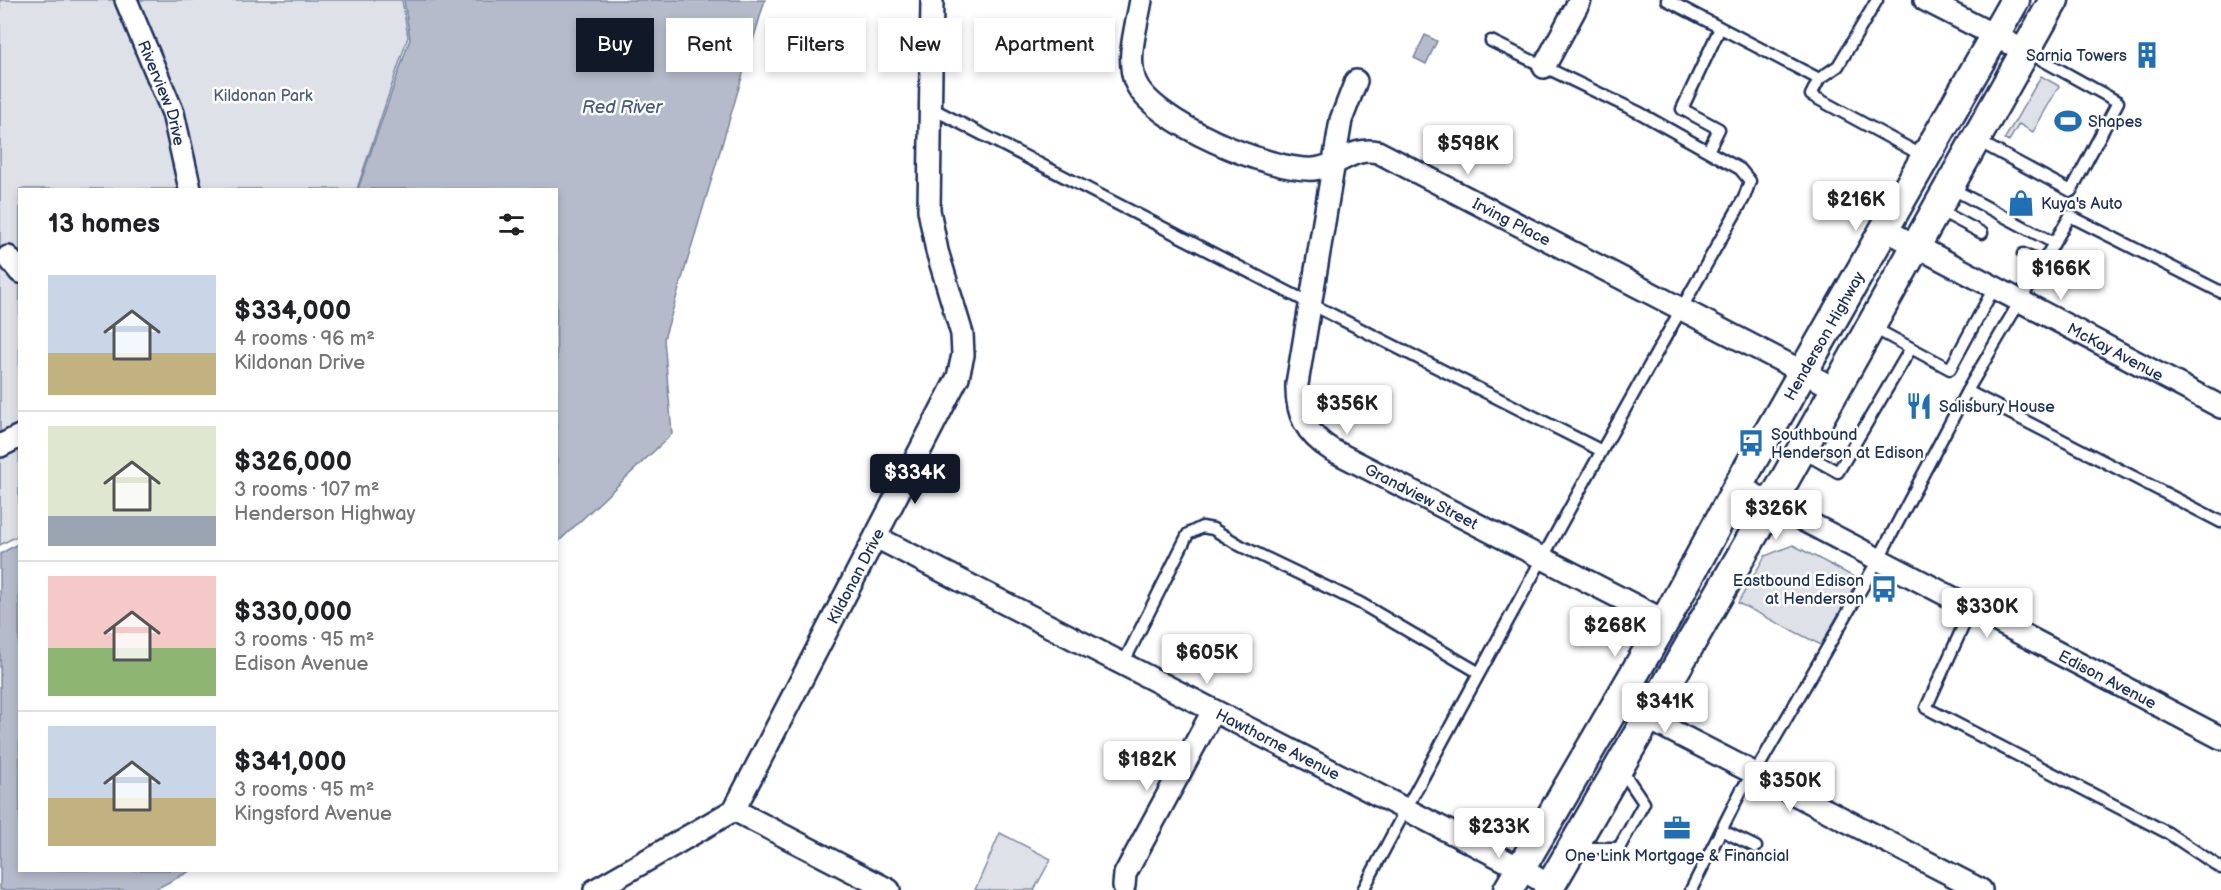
<!DOCTYPE html>
<meta charset="utf-8">
<style>
:root{--surface:#fff;--page:#f6f6f6;--text:#202124;--muted:#757577;--line:#e0e0e0;--accent:#111827}
body{margin:0;font-family:"Balsamiq Sans",sans-serif;background:var(--page);color:var(--text);height:100vh;display:flex;flex-direction:column;font-size:22px;white-space:nowrap}
*{box-sizing:border-box;margin:0}
p{font-size:20px;color:var(--muted)}
.icon{flex:none;width:33px;height:33px;fill:none;stroke:currentColor;stroke-width:2;stroke-linecap:round;stroke-linejoin:round}
.map{position:relative;flex:1;overflow:hidden}
.side{position:absolute;left:18px;top:188px;width:540px;height:684px;display:flex;flex-direction:column;background:var(--surface);border-radius:0px;box-shadow:0 3px 9px #0003}
.side>*{flex:none}
.hud{position:absolute;left:576px;top:18px;width:570px;height:54px;display:flex;gap:12px}
.price{position:absolute;translate:-50% -51px;padding:0 14px;border-radius:6px;background:#fff;color:#222;font-size:20px;line-height:39px;filter:drop-shadow(0 2px 3px #0008)}
.price::after{content:'';position:absolute;left:50%;top:36px;width:18px;height:14px;margin-left:-9px;background:inherit;clip-path:polygon(0 0,100% 0,50% 100%)}
.price.current{background:var(--accent);color:#fff}
ul{padding:0;list-style:none}
li{display:flex;align-items:center;gap:18px;height:150px;padding:0 30px}
li+li{border-top:2px solid var(--line)}
li span{display:grid;place-items:center;flex:none;width:168px;height:120px;border-radius:0px;color:#555}
li>.icon{margin-inline-start:auto}
span .icon{width:72px;height:72px;fill:#fffc;stroke-width:1}
li b{font-size:26px}
h2{display:flex;justify-content:space-between;align-items:center;height:72px;padding:0 30px;font-size:26px}
.chip{padding:0 21px;border-radius:0px;background:var(--surface);box-shadow:0 3px 9px #0003;font-size:21px;line-height:54px}
.chip.current{background:var(--accent);color:#fff}
.map>svg:first-child{display:block}
</style>
<div class="map">
<svg width="2221" height="890" viewBox="0 0 2221 890">
<rect width="100%" height="100%" fill="#fff"/>
<filter id="ink" filterUnits="userSpaceOnUse"><feTurbulence type="fractalNoise" baseFrequency=".0167" numOctaves="2"/><feDisplacementMap in="SourceGraphic" scale="12" xChannelSelector="R" yChannelSelector="G"/><feConvolveMatrix kernelMatrix="1 2 1 2 8 2 1 2 1" color-interpolation-filters="sRGB"/></filter>
<g filter="url(#ink)">
<path fill="#dee1e7" stroke="#7c88a2" stroke-width="1.5" d="M0,0H402L408,37L357,189H20L19,535L0,545Z
M2041,76L2059,86L2033,132L2019,124L2009,141L2004,140Z
M1793,545L1858,579L1821,645L1738,603L1765,556Z
M1000,833L1051,859L1034,890H975Z"/>
<path fill="#b5bbca" stroke="#77839f" stroke-width="1.5" d="M404,0H765L664,339L672,434L557,543L556,189H358L410,39Z
M1425,35L1437,41L1426,64L1414,58Z
M19,543L20,870H192L154,890H0V554Z"/>
<g fill="none" stroke-linecap="round" stroke-linejoin="round">
<defs>
<path id="service" d="M1667,0L1819,79L1811,95L1925,157
M1819,79L1838,66L1877,0
M931,108L1311,304L1600,450
M1976,140L2071,191L2118,102L2026,51
M1708,151L1719,129L1682,109L1720,28
M1949,187L2054,243
M1937,209L1982,233
M2023,254L2043,264
M1911,348L1950,369L1994,288
M1967,391L2221,522
M1800,451L1838,472L1911,348L1872,327
M1971,609L1926,708L2168,833L2221,868
M1123,664L1188,534L1202,527L1213,529L1241,546L1360,603L1478,672
M1721,830L1756,847
M1575,848H1619L1644,803L1621,769
M1363,890C1486,657 1614,427 1744,198L1750,181L1740,169L1640,113L1491,41
M1691,890L1742,789L1755,773L1878,560L1967,391L2070,216L2221,292"/>
<g id="minor">
<path id="s1" d="M126,0L173,113L190,189"/>
<path id="s2" d="M1141,0C1137,25 1126,57 1135,81C1151,122 1271,172 1314,169C1339,167 1352,146 1378,152L1834,388"/>
<path d="M1925,0L2025,51"/>
<path d="M1544,67L1580,0"/>
<path id="s3" d="M1356,81L1341,120L1297,384C1296,414 1306,434 1332,450L1665,621"/>
<path id="s4" d="M1884,229L2221,407"/>
<path d="M8,257L20,272"/>
<path d="M0,446L20,436"/>
<path id="s5" d="M1738,486L2221,738"/>
<path id="s6" d="M876,537L1520,868L1550,886"/>
<path d="M1616,702L1981,890"/>
<path d="M734,810L889,890"/>
<path d="M1124,886L1125,874L1213,711"/>
<path id="s7" d="M595,890L734,810L958,377L963,355L962,334L937,251L929,210L932,0"/>
</g>
<g id="secondary">
<path id="s8" d="M1508,890L1665,621L1738,486L2015,0"/>
<path d="M1548,890L1770,506L2054,0"/>
</g>
</defs>
<use href="#service" stroke="#1b2f5e" stroke-width="15"/>
<use href="#minor" stroke="#1b2f5e" stroke-width="26"/>
<use href="#secondary" stroke="#1b2f5e" stroke-width="33"/>
<use href="#service" stroke="#fff" stroke-width="10"/>
<use href="#minor" stroke="#fff" stroke-width="21"/>
<use href="#secondary" stroke="#fff" stroke-width="28"/>
</g>
</g>
<defs>
<symbol id="building-bare" viewBox="-9 -9 18 18"><path d="M-4-6H4V6H1V3H-1V6H-4ZM-2.5-4.3h1.7v1.8h-1.7ZM.8-4.3h1.7v1.8H.8ZM-2.5-1h1.7V.8h-1.7ZM.8-1h1.7V.8H.8Z" fill="#1f6fb2" stroke="#fff" stroke-width="2.5" paint-order="stroke"/></symbol>
<symbol id="stadium-bare" viewBox="-9 -9 18 18"><path d="M0-5a6.5 5 0 1 0 0 10a6.5 5 0 1 0 0-10ZM-3.5-1.8h7v3.6h-7Z" fill="#1f6fb2" stroke="#fff" stroke-width="2.5" paint-order="stroke"/></symbol>
<symbol id="shop-bare" viewBox="-9 -9 18 18"><path d="M-5-2.5h2.3a2.7 3.5 0 0 1 5.4 0H5L5.5 6h-11ZM-1.5-2.5h3a1.5 2.3 0 0 0-3 0Z" fill="#1f6fb2" stroke="#fff" stroke-width="2.5" paint-order="stroke"/></symbol>
<symbol id="restaurant-bare" viewBox="-9 -9 18 18"><path d="M-5-6h1v4h1v-4h1v4h1v-4h1v5L-1.5 .5V6h-2V.5L-5-1ZM5-6V6H3V1.5H1.5Q1.5-4 5-6Z" fill="#1f6fb2" stroke="#fff" stroke-width="2.5" paint-order="stroke"/></symbol>
<symbol id="bus-bare" viewBox="-9 -9 18 18"><path d="M-5-6H5V4H4V6H2V4H-2V6H-4V4H-5ZM-3.5-4V0h7V-4ZM-3.5 1.2v1.5H-2V1.2ZM2 1.2v1.5H3.5V1.2Z" fill="#1f6fb2" stroke="#fff" stroke-width="2.5" paint-order="stroke"/></symbol>
<symbol id="office-bare" viewBox="-9 -9 18 18"><path d="M-6-3h4V-5.5h4V-3h4V5H-6ZM-1-4.5V-3h2v-1.5ZM-6 0V1H6V0Z" fill="#1f6fb2" stroke="#fff" stroke-width="2.5" paint-order="stroke"/></symbol>
</defs>
<g fill-rule="evenodd">
<use href="#building-bare" x="2128" y="36" width="38" height="38"/>
<use href="#stadium-bare" x="2049" y="102" width="38" height="38"/>
<use href="#shop-bare" x="2002" y="184" width="38" height="38"/>
<use href="#restaurant-bare" x="1900" y="387" width="38" height="38"/>
<use href="#bus-bare" x="1732" y="424" width="38" height="38"/>
<use href="#bus-bare" x="1865" y="570" width="38" height="38"/>
<use href="#office-bare" x="1658" y="809" width="38" height="38"/>
</g>
<g text-anchor="middle" stroke-width="5" stroke-linejoin="round" paint-order="stroke">
<g font-size="16" fill="#1b2f5e" stroke="#fff" text-anchor="start">
<text x="2127" y="61" text-anchor="end">Sarnia Towers</text>
<text x="2088" y="127">Shapes</text>
<text x="2041" y="209">Kuya's Auto</text>
<text x="1939" y="412">Salisbury House</text>
<text x="1771" y="440">Southbound<tspan x="1771" dy="18">Henderson at Edison</tspan></text>
<text x="1864" y="586" text-anchor="end">Eastbound Edison<tspan x="1864" dy="18">at Henderson</tspan></text>
<text x="1677" y="861" text-anchor="middle">One Link Mortgage &amp; Financial</text>
</g>
<g font-size="16" fill="#1b2f5e" stroke="#fff">
<text dy="6" stroke="none"><textPath href="#s1" startOffset="100">Riverview Drive</textPath></text>
<text dy="6" stroke="none"><textPath href="#s2" startOffset="506">Irving Place</textPath></text>
<text dy="6" stroke="none"><textPath href="#s8" startOffset="638">Henderson Highway</textPath></text>
<text dy="6" stroke="none"><textPath href="#s4" startOffset="262">McKay Avenue</textPath></text>
<text dy="6" stroke="none"><textPath href="#s3" startOffset="489">Grandview Street</textPath></text>
<text dy="6" stroke="none"><textPath href="#s7" startOffset="424">Kildonan Drive</textPath></text>
<text dy="6" stroke="none"><textPath href="#s5" startOffset="417">Edison Avenue</textPath></text>
<text dy="6" stroke="none"><textPath href="#s6" startOffset="452">Hawthorne Avenue</textPath></text>
</g>
<g font-size="16" fill="#4c5c80" stroke="#fff">
<text x="263" y="101">Kildonan Park</text>
</g>
<g font-size="18" font-style="italic" fill="#49597e" stroke="#fff">
<text x="622" y="113">Red River</text>
</g>
</g>
</svg>
<b class="price" style="left:1468px;top:176px">$598K</b>
<b class="price" style="left:1856px;top:232px">$216K</b>
<b class="price" style="left:2061px;top:301px">$166K</b>
<b class="price" style="left:1347px;top:436px">$356K</b>
<b class="price current" style="left:915px;top:505px">$334K</b>
<b class="price" style="left:1776px;top:541px">$326K</b>
<b class="price" style="left:1987px;top:639px">$330K</b>
<b class="price" style="left:1615px;top:658px">$268K</b>
<b class="price" style="left:1207px;top:685px">$605K</b>
<b class="price" style="left:1665px;top:734px">$341K</b>
<b class="price" style="left:1147px;top:792px">$182K</b>
<b class="price" style="left:1790px;top:813px">$350K</b>
<b class="price" style="left:1499px;top:859px">$233K</b>
<div class="hud">
<a class="chip current">Buy</a>
<a class="chip">Rent</a>
<a class="chip">Filters</a>
<a class="chip">New</a>
<a class="chip">Apartment</a>
</div>
<section class="side">
<h2>13 homes<svg class="icon" aria-label="filters" viewBox="0 0 24 24"><path d="M4 7h16M4 17h16"/><circle cx="9" cy="7" r="2"/><circle cx="15" cy="17" r="2"/></svg></h2>
<ul>
<li><span style="background:linear-gradient(#c9d6e8 65%,#c2b280 0)"><svg class="icon" aria-label="home" viewBox="0 0 24 24"><path d="M3 11l9-7 9 7M6 9v11h12V9"/></svg></span><div><b>$334,000</b><p>4 rooms · 96 m²</p><p>Kildonan Drive</p></div></li>
<li><span style="background:linear-gradient(#dfe7d0 75%,#9aa5b1 0)"><svg class="icon" aria-label="home" viewBox="0 0 24 24"><path d="M3 11l9-7 9 7M6 9v11h12V9"/></svg></span><div><b>$326,000</b><p>3 rooms · 107 m²</p><p>Henderson Highway</p></div></li>
<li><span style="background:linear-gradient(#f6c9c9 60%,#8fb573 0)"><svg class="icon" aria-label="home" viewBox="0 0 24 24"><path d="M3 11l9-7 9 7M6 9v11h12V9"/></svg></span><div><b>$330,000</b><p>3 rooms · 95 m²</p><p>Edison Avenue</p></div></li>
<li><span style="background:linear-gradient(#c9d6e8 60%,#c2b280 0)"><svg class="icon" aria-label="home" viewBox="0 0 24 24"><path d="M3 11l9-7 9 7M6 9v11h12V9"/></svg></span><div><b>$341,000</b><p>3 rooms · 95 m²</p><p>Kingsford Avenue</p></div></li>
</ul>
</section>
</div>
